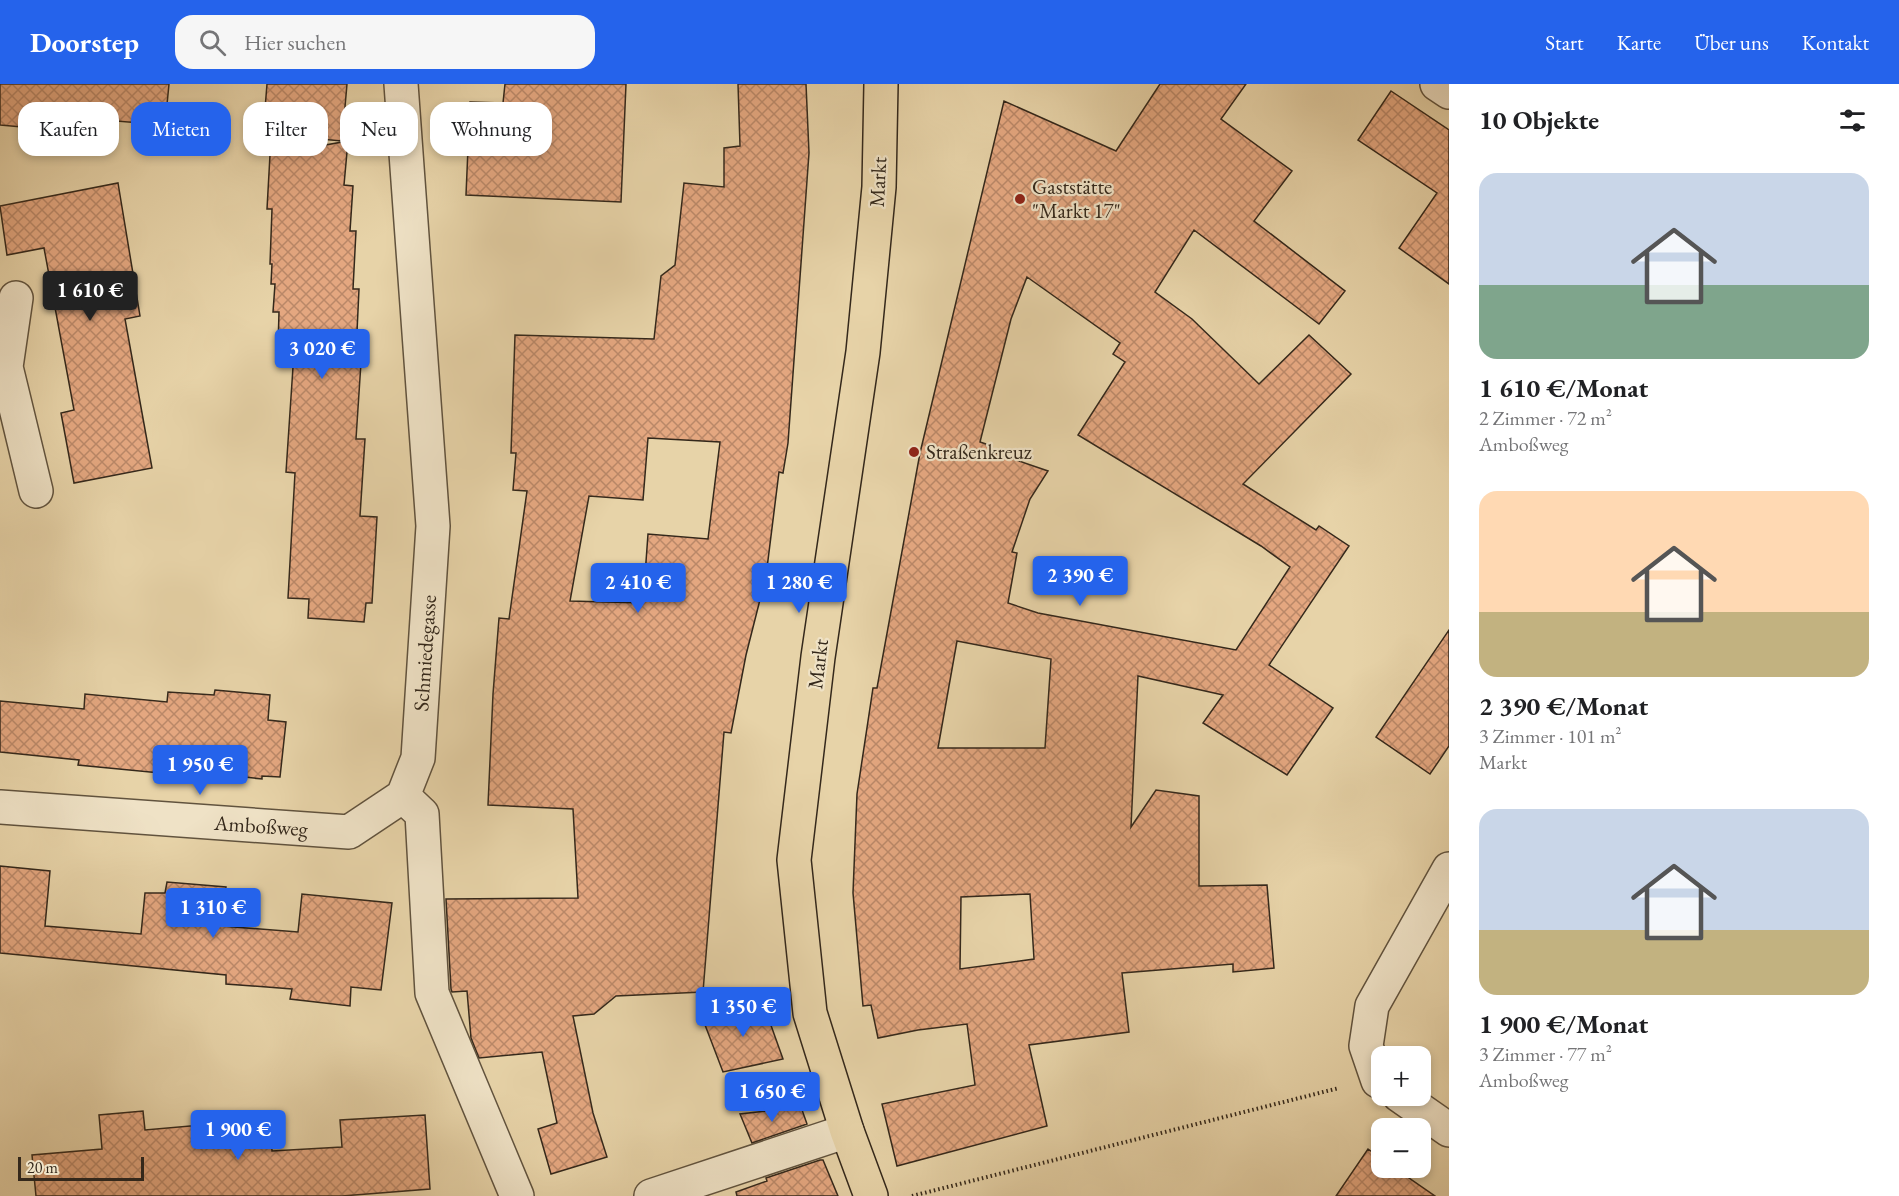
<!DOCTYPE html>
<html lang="de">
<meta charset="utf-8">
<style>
:root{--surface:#fff;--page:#f6f6f6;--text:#202124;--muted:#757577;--accent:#2563eb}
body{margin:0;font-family:"EB Garamond",serif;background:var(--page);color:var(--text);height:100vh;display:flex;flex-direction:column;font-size:22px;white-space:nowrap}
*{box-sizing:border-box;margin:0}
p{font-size:20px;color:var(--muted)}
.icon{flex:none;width:33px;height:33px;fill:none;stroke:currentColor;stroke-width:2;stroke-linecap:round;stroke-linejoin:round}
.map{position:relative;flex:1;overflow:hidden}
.details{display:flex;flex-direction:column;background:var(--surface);width:450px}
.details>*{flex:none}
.guide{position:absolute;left:18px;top:18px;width:570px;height:54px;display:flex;gap:12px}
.fabs{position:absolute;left:1371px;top:962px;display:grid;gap:12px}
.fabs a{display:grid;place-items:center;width:60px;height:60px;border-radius:12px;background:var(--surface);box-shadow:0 3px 9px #0003;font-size:30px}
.scale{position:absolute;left:18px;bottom:15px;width:126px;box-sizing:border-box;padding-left:6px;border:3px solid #34281b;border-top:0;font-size:16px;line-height:21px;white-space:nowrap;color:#34281b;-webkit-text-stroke:4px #efe2c6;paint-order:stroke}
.price{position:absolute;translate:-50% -51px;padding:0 14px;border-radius:6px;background:var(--accent);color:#fff;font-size:20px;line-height:39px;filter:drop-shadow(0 2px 3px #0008)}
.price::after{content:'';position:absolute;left:50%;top:36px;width:18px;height:14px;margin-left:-9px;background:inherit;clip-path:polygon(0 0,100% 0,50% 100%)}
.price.active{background:#222;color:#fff}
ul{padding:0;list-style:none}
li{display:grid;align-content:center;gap:12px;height:318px;padding:0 30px}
li span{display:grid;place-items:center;height:186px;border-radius:18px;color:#555}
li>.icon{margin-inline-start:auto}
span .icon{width:108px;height:108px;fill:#fffc;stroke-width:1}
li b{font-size:26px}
h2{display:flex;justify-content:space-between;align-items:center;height:72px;padding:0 30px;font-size:26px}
.chip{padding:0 21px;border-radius:18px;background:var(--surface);box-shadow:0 3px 9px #0003;font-size:21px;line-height:54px}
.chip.active{background:var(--accent);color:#fff}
header{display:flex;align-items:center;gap:36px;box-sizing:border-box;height:84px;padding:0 30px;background:var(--accent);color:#fff}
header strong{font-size:28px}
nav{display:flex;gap:33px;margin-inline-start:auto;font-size:21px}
.search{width:420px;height:54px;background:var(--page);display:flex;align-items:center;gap:15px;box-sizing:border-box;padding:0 21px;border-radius:18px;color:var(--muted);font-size:22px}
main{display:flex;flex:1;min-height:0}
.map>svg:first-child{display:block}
</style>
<header>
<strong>Doorstep</strong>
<div class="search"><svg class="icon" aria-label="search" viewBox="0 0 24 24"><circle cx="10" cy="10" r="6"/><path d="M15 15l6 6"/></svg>Hier suchen</div>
<nav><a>Start</a><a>Karte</a><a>Über uns</a><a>Kontakt</a></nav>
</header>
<main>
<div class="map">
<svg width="1449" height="1112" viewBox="0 0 1449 1112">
<defs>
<pattern id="building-cross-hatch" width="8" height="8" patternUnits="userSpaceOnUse" patternTransform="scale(1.5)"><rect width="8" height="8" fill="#e4a780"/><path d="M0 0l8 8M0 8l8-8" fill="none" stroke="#ba8868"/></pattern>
</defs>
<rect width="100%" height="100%" fill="#e7d3a8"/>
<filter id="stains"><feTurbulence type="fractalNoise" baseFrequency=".00333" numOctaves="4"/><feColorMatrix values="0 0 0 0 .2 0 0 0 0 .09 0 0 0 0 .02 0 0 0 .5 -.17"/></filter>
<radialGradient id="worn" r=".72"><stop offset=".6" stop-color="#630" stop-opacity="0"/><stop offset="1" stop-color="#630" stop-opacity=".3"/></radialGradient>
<path fill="url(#building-cross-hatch)" stroke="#34281b" stroke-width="1.5" fill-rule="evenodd" d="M0,0H169L165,41L67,33L66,47L0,41Z
M267,0H347L342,57L263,50Z
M505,0H626L621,118L466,111L470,18L503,19Z
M738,0H806L809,69L788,359L783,389L779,388L766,492L746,571L731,649L724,648L703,908L616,912L594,930L573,932L593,1029L607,1073L551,1090L538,1045L557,1039L542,968L479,974L471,954L467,907L452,908L451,905L446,815L578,814L573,725L488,721L493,610L499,534L509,535L527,407L513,406L516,369H511L515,251L654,255L661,192L675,181L684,99L724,103V64L740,62ZM648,354L720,358L708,455L648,450L643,519L570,517L589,412L643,416Z
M1160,0H1246L1221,35L1292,87L1254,137L1345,207L1319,240L1194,146L1155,208L1192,235L1259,300L1309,251L1351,290L1243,400L1316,446L1319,442L1349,462L1269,581L1333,624L1287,691L1203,639L1223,611L1138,592L1131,743L1156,706L1199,712V802L1267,801L1274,884L1233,888V880L1122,889L1129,948L1029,961L1047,1042L897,1082L882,1020L975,1001L967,940L918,946L878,954L871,921L863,922L853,809L857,710L873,604H877L920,369L1004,17L1116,67ZM1027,193L1120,259L1113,270L1125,278L1078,351L1261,462L1290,483L1236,566L1038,529L1008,519L1017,469L1012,468L1030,415L1048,387L990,367L992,362L980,358L1011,235ZM957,557L1051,575L1045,664H938ZM1030,810L1034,875L960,885L961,813Z
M1391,7L1449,46V200L1399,164L1437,109L1358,56Z
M348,57L344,101L353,102L350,147H356L353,205H359L357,248H363L356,355H365L360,432L377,433L372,519H366L364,538L308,534L309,515L288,514L295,389L286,388L293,283L279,282L280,263H278L279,228H273L275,200H271L272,180H270L272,125H267L270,71Z
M118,99L140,232L125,235L152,384L74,399L61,329L74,326L44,164L7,171L0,122Z
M1449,546V662L1430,690L1376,653Z
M215,606L270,611L268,636L286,638L280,693L262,692V695L161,684L160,689L78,681L79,676L0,668V617L84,625L85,610L167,618L168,608L214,611Z
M0,782L50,787L45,842L141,850L145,809H165L167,798L226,803L222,842L298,848L302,810L392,819L381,906L351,903L350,922L290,915L292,905L226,900V891L0,869Z
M763,919L783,975L723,988L702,933Z
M801,1023L807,1040L752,1059L740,1030Z
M143,1027L145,1046L270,1035L272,1067L342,1063L340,1036L425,1031L430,1105L342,1112H36L32,1071L102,1065L99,1031Z
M1368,1065L1382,1075V1083H1393L1435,1112H1336Z
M820,1076H823L838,1112H737L736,1108L767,1097L766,1094Z"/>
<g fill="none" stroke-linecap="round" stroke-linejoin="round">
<defs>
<path id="minor" d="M401,0L433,442L418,674L403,712
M1437,0L1449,8
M0,283H6L36,407
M6,283L16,214
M403,712L422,730L432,909L517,1112
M0,723L349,748L403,712
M1382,999L1378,997L1366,962L1372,922L1449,785
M1399,1011L1449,1046
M651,1112L847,1047"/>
<path id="major" d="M871,1112L847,1047L810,929L794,776L818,573L863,268L879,103L881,0"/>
</defs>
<use href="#minor" stroke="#61533e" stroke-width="36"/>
<use href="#major" stroke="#34281b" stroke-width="36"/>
<path stroke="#34281b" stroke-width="4" stroke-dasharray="1.5 3" stroke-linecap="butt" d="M912,1112L1339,1004"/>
<use href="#minor" stroke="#efe2c6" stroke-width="33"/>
<use href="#major" stroke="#e7d3a8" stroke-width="33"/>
</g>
<g fill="#8f2418" stroke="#efe2c6" stroke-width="2">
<circle cx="1020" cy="115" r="6"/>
<circle cx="914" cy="368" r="6"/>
</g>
<g text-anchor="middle" stroke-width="4.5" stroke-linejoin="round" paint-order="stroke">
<g font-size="21" fill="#34281b" stroke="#efe2c6">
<text transform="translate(878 98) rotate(-87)" y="7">Markt</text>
<text transform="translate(425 569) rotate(-86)" y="7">Schmiedegasse</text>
<text transform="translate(818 580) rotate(-83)" y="7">Markt</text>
<text transform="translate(261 742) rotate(4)" y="7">Amboßweg</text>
</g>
<g font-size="21" fill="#34281b" stroke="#efe2c6" text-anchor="start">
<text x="1032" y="110">Gaststätte<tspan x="1032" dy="24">"Markt 17"</tspan></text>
<text x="926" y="375">Straßenkreuz</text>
</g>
</g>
<rect width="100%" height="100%" filter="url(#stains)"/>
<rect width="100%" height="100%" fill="url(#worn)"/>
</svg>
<div class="fabs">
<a>+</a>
<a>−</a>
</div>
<div class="scale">20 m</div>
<b class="price active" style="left:90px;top:238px">1 610 €</b>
<b class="price" style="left:322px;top:296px">3 020 €</b>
<b class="price" style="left:1080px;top:523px">2 390 €</b>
<b class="price" style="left:638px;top:530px">2 410 €</b>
<b class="price" style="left:799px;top:530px">1 280 €</b>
<b class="price" style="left:200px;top:712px">1 950 €</b>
<b class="price" style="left:213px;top:855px">1 310 €</b>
<b class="price" style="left:743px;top:954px">1 350 €</b>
<b class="price" style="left:772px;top:1039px">1 650 €</b>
<b class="price" style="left:238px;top:1077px">1 900 €</b>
<div class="guide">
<a class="chip">Kaufen</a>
<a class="chip active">Mieten</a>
<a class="chip">Filter</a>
<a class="chip">Neu</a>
<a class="chip">Wohnung</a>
</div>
</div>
<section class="details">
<h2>10 Objekte<svg class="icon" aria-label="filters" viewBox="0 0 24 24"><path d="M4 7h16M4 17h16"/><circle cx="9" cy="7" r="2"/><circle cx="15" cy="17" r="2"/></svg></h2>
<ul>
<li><span style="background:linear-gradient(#c9d6e8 60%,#7fa58c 0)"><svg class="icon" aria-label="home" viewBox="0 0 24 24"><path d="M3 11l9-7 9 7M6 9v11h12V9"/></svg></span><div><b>1 610 €/Monat</b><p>2 Zimmer · 72 m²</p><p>Amboßweg</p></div></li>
<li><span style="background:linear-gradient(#ffd9b3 65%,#c2b280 0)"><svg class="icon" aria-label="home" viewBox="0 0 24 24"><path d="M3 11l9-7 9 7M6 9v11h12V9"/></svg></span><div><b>2 390 €/Monat</b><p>3 Zimmer · 101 m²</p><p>Markt</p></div></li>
<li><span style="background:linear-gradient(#c9d6e8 65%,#c2b280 0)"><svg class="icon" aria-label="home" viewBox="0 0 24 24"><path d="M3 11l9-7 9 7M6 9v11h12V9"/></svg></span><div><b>1 900 €/Monat</b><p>3 Zimmer · 77 m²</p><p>Amboßweg</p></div></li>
</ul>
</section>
</main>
